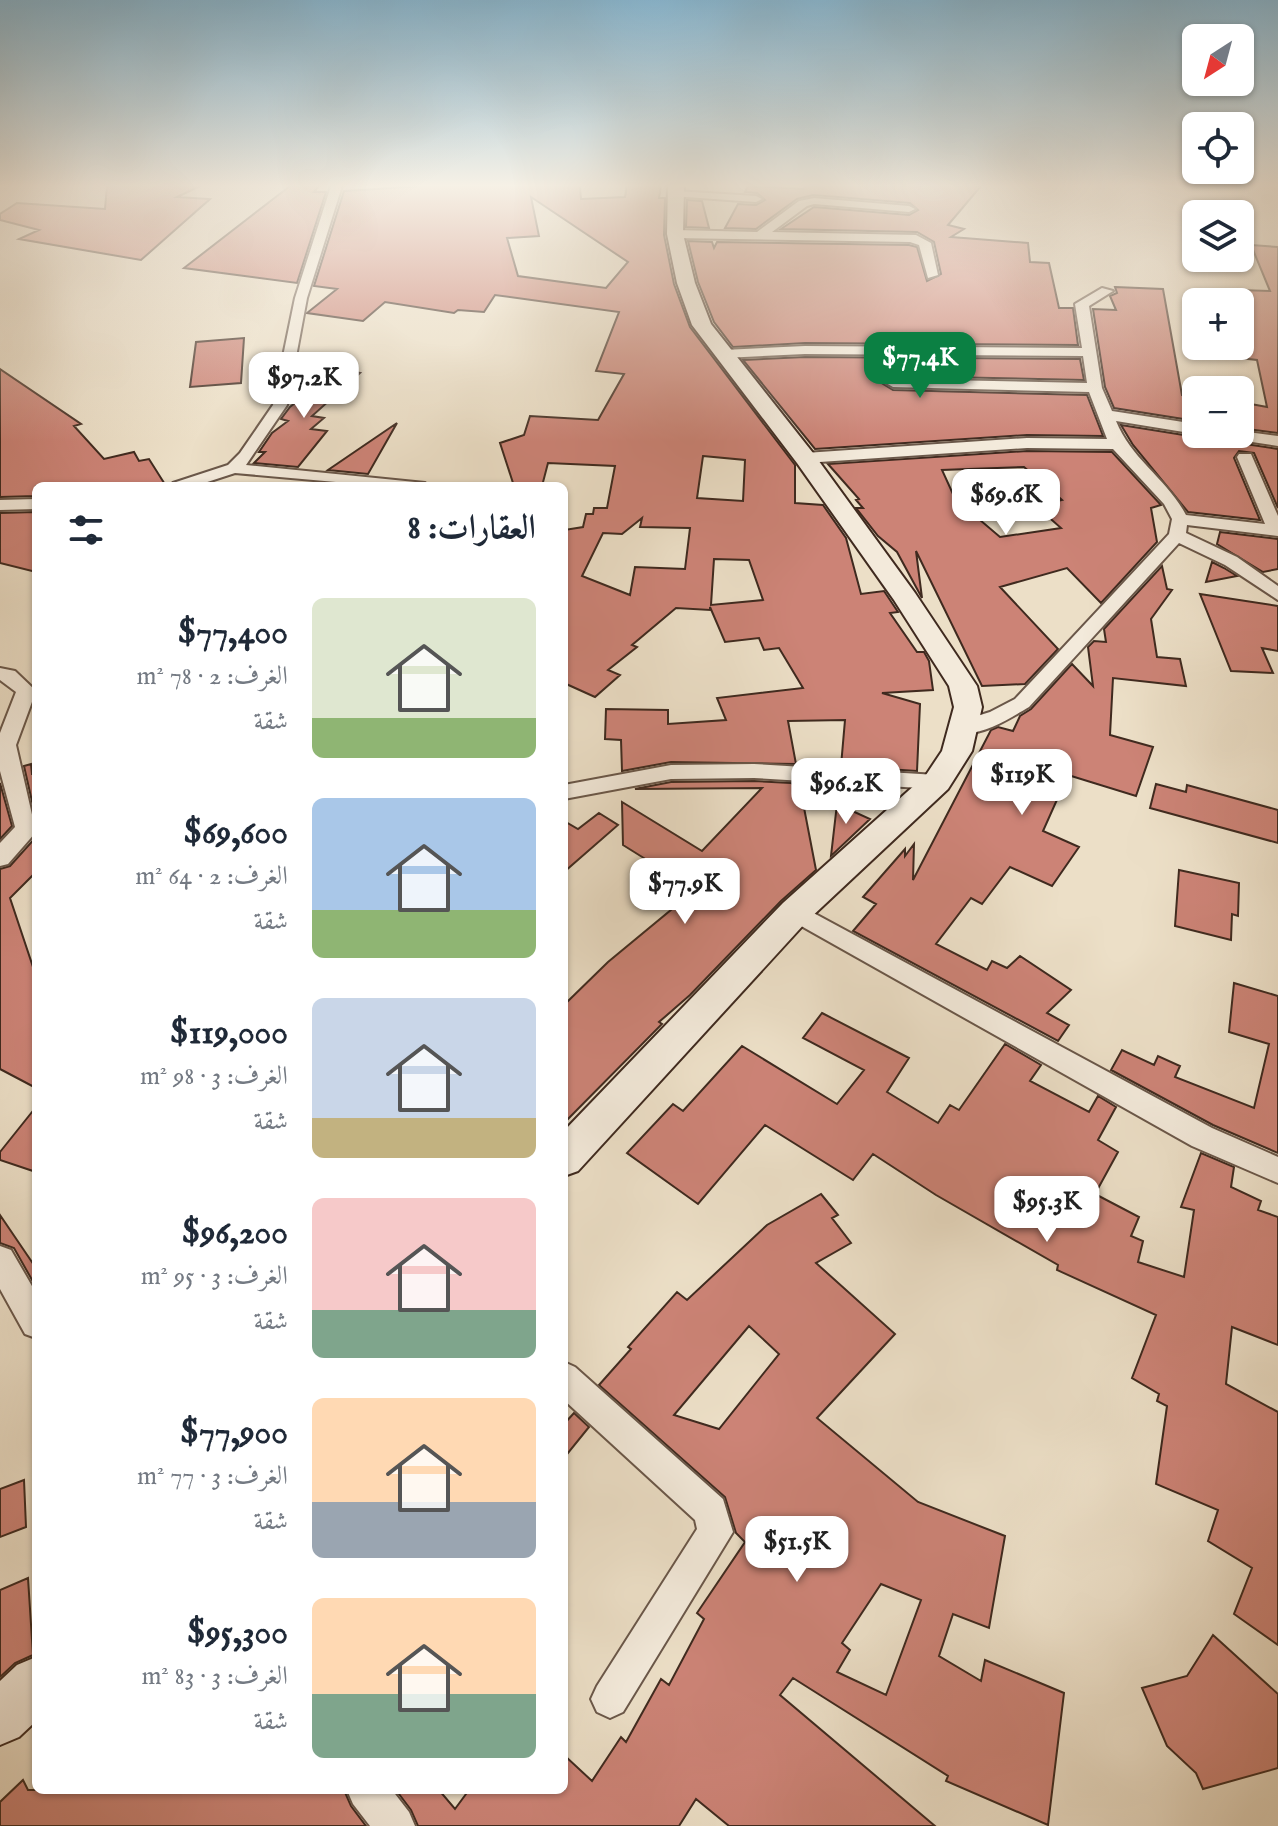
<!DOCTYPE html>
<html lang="ar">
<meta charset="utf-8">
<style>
:root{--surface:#fff;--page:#f2f2f3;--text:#1f2937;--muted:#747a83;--accent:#0b8043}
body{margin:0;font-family:"IM FELL English",Amiri,serif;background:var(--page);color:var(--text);direction:rtl;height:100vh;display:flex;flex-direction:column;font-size:30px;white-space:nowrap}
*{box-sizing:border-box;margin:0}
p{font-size:26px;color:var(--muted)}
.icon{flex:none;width:44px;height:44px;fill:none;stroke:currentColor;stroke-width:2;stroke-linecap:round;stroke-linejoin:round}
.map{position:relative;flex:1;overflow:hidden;direction:ltr}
.drawer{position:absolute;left:32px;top:482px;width:536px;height:1312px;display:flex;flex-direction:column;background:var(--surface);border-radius:12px;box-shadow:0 2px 6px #0004;direction:rtl}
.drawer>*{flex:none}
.needle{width:52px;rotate:216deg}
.buttons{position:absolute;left:1182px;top:24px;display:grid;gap:16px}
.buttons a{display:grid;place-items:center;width:72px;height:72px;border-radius:12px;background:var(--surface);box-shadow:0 2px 6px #0004;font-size:40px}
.price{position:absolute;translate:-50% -68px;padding:0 18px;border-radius:16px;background:#fff;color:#222;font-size:26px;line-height:52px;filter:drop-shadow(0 2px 4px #0008)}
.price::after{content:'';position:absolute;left:50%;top:48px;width:24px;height:18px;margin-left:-12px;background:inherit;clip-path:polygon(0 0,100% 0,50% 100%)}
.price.on{background:var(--accent);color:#fff}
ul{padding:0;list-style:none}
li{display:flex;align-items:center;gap:24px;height:200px;padding:0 32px}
li span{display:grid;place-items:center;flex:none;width:224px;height:160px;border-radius:12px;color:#555}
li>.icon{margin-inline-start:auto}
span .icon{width:96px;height:96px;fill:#fffc;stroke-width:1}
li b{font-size:34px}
h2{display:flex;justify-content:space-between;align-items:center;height:96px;padding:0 32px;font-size:34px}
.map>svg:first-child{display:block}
</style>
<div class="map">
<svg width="1278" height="1826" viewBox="0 0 1278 1826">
<rect width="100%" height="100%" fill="#ecdfc7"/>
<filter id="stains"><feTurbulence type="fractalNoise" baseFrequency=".0025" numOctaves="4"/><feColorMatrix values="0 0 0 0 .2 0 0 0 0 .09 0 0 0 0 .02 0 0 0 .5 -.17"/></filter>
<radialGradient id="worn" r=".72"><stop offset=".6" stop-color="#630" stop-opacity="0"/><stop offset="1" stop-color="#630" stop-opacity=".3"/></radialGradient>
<path fill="#cc8376" stroke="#3f2a1f" stroke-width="2" fill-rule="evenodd" d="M107,186H200L177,197L210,199L141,260L19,239L39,230L0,220V214L17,203L105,209Z
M290,186H319L314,192H326L297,283L184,268Z
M424,186H580L581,199L625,197L627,186H661L659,198H665L664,235L674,284L690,327L795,465V503L823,505L846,538L861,594L884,591L898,612L890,613L917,652H924L929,661L933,690L882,693L920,704L917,771L841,766L845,720L788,721L796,764L671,762L622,771L621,740L605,739L606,709L668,710V724L726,720L717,698L803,688L779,648L764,650L759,638L725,642L710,607V610L676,608L632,645L637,647L608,670L620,675L595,697L564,683V530L583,527L586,514H593L594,508H607L615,466L548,463L542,486H514L500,443L524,435L530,416L598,420L624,374L596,371L619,312L495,295L484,312L458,310L454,313L385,302L363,321L307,313L337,289L314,286L344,191ZM531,197L628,262L606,288L518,276L507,238L539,236ZM703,456L745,460L743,501L697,498ZM642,518L640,527L690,528L685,569L635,567L630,595L582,576L603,533L622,534ZM714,559L749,560L763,600L711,605Z
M748,186L803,189L806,186H981L948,225L964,229L951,237L1028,243L1030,262L1049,263L1059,308H1073L1078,345L805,343L733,347L714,322L698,282L688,241L712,242L714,248L717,242L909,245L917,247L927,281L941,274L934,242L917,232L781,229L814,207L909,215L918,210L910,203L813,195L797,199L756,229L725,228L738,204L756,205L765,200L757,193L745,192Z
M687,200L702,201L709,228L686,227Z
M1251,245L1278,247V433L1240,428V402L1267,407L1257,360L1240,358V290L1270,291Z
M1115,287L1163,289L1182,395L1196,397V421L1114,408L1105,387L1093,309L1116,310L1110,296L1117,293Z
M244,338L241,383L190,387L196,342Z
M805,357L1080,359L1084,380L893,376L883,384L893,390L1087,395L1103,436L1027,435L815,449L743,360Z
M344,366L348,371L360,373L312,416L324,418L311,429L327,431L298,467L254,463L265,452H259L272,433L288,421L281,419L290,407L301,398L291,399L327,368L339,370Z
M0,369L81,424L74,426L104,459L134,452L139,461L149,459L166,486H36V496L0,497Z
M397,423L368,474L328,470Z
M1121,425L1196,437L1206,434L1232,442L1278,449V508L1254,453L1239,451L1234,458L1260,520L1188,512L1133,445Z
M1027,451L1112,452L1161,505L1151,508L1157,542L1101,603L1067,568L1000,587L1058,649L1025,684L982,686L916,551L922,598L897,552L878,536L856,508H863L856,500L859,499L828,464ZM1024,467L1062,500L1036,506L1061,528L1000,537L973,514L963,516L942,470Z
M36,512V572L0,563V513Z
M1220,532L1278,539V569L1263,572L1217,544Z
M1212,562L1224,568L1237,576L1206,582Z
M1162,566L1167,589L1172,590L1151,619L1157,657L1180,659L1186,686L1113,678L1110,735L1153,747L1136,796L1068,775L1043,831L1079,847L1052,886L1010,867L982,904L971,898L936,944L987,970L992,961L1007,968L1020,956L1071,990L1047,1013L1069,1025L1058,1041L853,931L876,904L863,897L905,849V856L914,844L913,880L991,730L998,727L1013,731L1020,716L1031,709L1072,664L1093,686L1088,647L1094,641L1106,642L1104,629Z
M1200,594L1278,606V651L1262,648L1273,673L1231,671Z
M31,764L32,774H36V819L24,766Z
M754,781L791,783L800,787L816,870L781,901L690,995L659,1022L662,1024L564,1123V1005L608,962L695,890L623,845L622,802L702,851L762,788L635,789L671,782Z
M0,783L12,826L0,839Z
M1156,784L1186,792L1187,785L1278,810V843L1150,808Z
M837,804L870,819L831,856Z
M599,813L618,825L564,872V821L578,829Z
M36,837V872L10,898L36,976V1088L0,1069V869L10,866Z
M1179,870L1239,883L1238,916L1232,914L1231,940L1175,926Z
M1234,983L1278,996V1153L1213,1125L1111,1070L1122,1050L1154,1065L1158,1056L1180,1066L1175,1077L1254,1108L1269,1044L1229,1032Z
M822,1013L909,1058L887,1092L938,1123L950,1105L959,1110L1005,1044L1041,1065L1030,1081L1089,1112L1098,1096L1116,1107L1098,1140L1118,1152L1095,1194L1139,1217L1131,1236L1143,1241L1138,1262L1184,1277L1194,1210L1181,1207L1201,1153L1234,1167L1231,1187L1261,1201L1258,1210L1278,1217V1345L1232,1327L1226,1384L1278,1412V1645L1234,1614L1252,1568L1208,1541L1218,1510L1156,1484L1167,1406L1157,1401L1159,1394L1132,1378L1156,1315L1057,1270L1058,1265L936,1195L873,1154L853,1180L765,1125L698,1204L627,1153L673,1104L683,1111L742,1046L837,1104L864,1070L803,1038Z
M36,1107V1172L0,1160V1152Z
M821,1194L838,1215L832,1218L851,1243L816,1263L895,1334L817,1418L918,1502L1005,1536L989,1628L953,1614L939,1656L981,1681L985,1660L1064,1693L1048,1825L946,1781L948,1776L793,1678L780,1695L935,1826H729L696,1799L679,1826H418L411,1810L396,1790H439L455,1809L469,1790H564V1755L592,1781L621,1737L626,1742L661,1679L669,1685L704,1619L697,1613L745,1542L736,1533L725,1497L599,1385L631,1349L628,1347L677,1292L687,1300L767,1225ZM749,1326L779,1354L719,1429L674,1415ZM881,1584L921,1600L886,1695L837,1672L850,1650L842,1643Z
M0,1215L36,1268V1287L14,1248L0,1243Z
M574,1413L589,1427L564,1458V1424Z
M24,1480L26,1527L0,1537V1489Z
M28,1578L33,1655L15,1663L0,1677V1590Z
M1213,1635L1278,1694V1768L1203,1789L1196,1773L1167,1746L1142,1688L1187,1676Z
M23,1780L28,1790H344L351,1806L366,1826H0V1802Z"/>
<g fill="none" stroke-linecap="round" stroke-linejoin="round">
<defs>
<path id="street" d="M331,186H342L307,298L287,405L246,465L425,483L427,486H381L235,473L195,486H171L173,483L228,465L240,453L273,405L295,298Z
M676,191L756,196L762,199L756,202L672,196L670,194Z
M814,198L909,206L915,209L909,212L814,204L807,206L772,232L916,235L931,243L938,275L928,278L919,245L910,242L675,238L669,234L675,230L757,232L799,201Z
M1102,288L1113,291L1089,306L1102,388L1112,411L1196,424V434L1116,421C1131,459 1167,479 1186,515L1265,524L1237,457L1239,454H1251L1278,516V536L1187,525L1186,533L1237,557L1278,586V600L1225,565L1179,543L1029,707C1010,718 980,738 958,732L955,727L958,722L990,712L1015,699L1169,534L1172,519L1164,504L1113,449L1027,448L805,463L797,458L805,453L1027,438L1107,439L1089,392L893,387L886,383L893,379L1087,383L1083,356L805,354L724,358L717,354L724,350L805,346L1082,348L1075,304Z
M1240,431L1278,436V446L1232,439L1224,434H1240Z
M36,499V509L0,510V500Z
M0,668L15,671L36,691L16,745L36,832L8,864L0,866V843L15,827L0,771V733L16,692L0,680Z
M754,764L937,775L945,777L948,782L945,787L937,789L754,778L671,779L564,799V785L671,765Z
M795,903L1212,1128L1278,1157V1183L1192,1146L787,918L783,912L787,906Z
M0,1246L11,1250L36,1293V1338L25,1334L0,1289Z
M564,1362L575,1367L723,1499L733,1532L623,1712L610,1718L597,1712L591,1699L597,1686L697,1529L695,1520L564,1400Z
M347,1790H392L409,1812L415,1826H370L353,1804Z"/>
<path id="secondary" d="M668,186H684L683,234L695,283L711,324L813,453L915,593L977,686L982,707L972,751L948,789L807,921L578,1171L564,1176V1131L783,903L926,775L942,751L954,707L949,686L894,600L797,463L692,325L677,283L667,234Z
M36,1657V1721L19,1737L0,1745V1681L17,1665Z"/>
</defs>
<use href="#street" stroke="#6a5749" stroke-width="4"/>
<use href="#secondary" stroke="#3f2a1f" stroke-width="4"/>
<use href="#street" fill="#f3eadb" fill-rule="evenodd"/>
<use href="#secondary" fill="#f3eadb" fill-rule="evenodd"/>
</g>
<linearGradient id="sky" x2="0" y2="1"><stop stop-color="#88b8d3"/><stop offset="0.42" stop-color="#f6f1e6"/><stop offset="1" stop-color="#f6f1e6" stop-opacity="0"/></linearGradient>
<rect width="1278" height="442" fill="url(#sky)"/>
<rect width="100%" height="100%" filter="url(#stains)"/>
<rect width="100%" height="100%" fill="url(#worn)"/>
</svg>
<div class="buttons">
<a><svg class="needle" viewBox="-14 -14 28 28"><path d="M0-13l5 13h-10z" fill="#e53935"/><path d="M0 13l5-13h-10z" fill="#747a83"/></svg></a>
<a><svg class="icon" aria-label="locate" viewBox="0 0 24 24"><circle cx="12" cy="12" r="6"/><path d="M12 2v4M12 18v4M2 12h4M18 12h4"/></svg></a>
<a><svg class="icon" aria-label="layers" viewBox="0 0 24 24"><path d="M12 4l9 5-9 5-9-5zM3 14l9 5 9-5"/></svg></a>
<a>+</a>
<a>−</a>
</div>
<b class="price on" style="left:920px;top:400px">$77.4K</b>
<b class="price" style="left:304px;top:420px">$97.2K</b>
<b class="price" style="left:1006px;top:537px">$69.6K</b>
<b class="price" style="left:1022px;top:817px">$119K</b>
<b class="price" style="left:846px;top:826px">$96.2K</b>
<b class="price" style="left:685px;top:926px">$77.9K</b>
<b class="price" style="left:1047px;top:1244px">$95.3K</b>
<b class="price" style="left:797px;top:1584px">$51.5K</b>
<section class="drawer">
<h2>العقارات: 8<svg class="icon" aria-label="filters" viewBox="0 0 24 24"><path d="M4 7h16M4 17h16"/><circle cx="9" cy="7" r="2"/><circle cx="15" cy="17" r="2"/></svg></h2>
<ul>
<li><span style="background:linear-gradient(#dfe7d0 75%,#8fb573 0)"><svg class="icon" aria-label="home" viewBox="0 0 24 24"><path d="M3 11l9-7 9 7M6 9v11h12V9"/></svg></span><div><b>$77,400</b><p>الغرف: 2 · 78 m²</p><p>شقة</p></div></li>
<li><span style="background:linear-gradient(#a9c7e8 70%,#8fb573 0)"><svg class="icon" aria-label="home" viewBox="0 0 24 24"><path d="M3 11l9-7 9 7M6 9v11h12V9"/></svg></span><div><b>$69,600</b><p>الغرف: 2 · 64 m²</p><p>شقة</p></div></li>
<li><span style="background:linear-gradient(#c9d6e8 75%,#c2b280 0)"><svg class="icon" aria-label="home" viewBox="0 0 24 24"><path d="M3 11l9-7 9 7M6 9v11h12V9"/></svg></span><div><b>$119,000</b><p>الغرف: 3 · 98 m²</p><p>شقة</p></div></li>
<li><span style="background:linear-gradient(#f6c9c9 70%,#7fa58c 0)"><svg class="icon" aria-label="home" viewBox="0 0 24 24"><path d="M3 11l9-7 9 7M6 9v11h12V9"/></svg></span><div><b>$96,200</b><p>الغرف: 3 · 95 m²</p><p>شقة</p></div></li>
<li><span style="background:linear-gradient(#ffd9b3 65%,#9aa5b1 0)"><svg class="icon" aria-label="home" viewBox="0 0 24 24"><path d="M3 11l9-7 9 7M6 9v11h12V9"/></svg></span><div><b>$77,900</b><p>الغرف: 3 · 77 m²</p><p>شقة</p></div></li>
<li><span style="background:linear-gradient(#ffd9b3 60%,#7fa58c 0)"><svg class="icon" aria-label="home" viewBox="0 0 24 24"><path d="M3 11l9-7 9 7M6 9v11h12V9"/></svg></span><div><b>$95,300</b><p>الغرف: 3 · 83 m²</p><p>شقة</p></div></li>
</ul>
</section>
</div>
